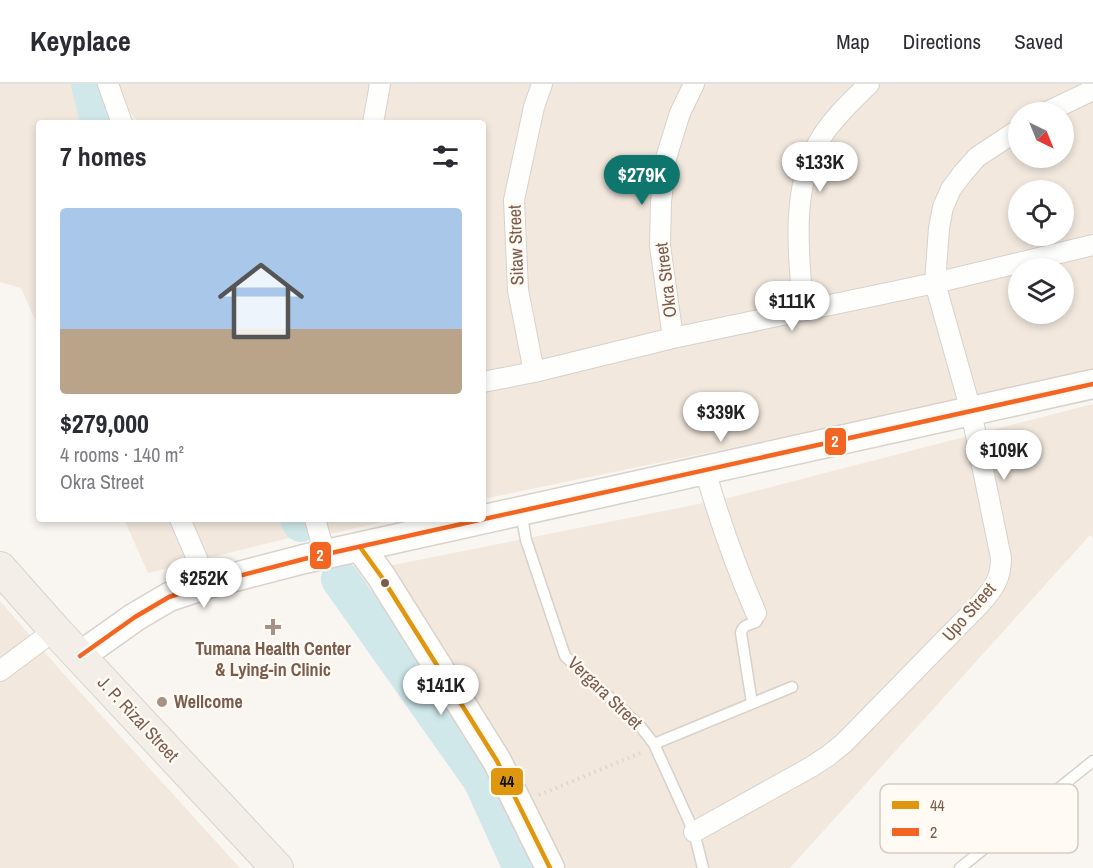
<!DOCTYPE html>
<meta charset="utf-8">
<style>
:root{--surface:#fff;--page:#f7f7f7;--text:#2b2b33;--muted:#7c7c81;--line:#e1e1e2;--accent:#0f766e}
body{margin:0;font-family:"Archivo Narrow",sans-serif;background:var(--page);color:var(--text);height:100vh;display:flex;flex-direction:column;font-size:22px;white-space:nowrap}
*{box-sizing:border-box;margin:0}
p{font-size:20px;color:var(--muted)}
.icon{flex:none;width:33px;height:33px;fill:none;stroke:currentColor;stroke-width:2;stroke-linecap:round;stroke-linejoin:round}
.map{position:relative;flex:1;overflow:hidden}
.side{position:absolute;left:36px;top:36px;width:450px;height:402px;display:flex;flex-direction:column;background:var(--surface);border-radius:6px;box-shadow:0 3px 9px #0003}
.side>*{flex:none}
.needle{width:39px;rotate:137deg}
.controls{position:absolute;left:1008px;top:18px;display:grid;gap:12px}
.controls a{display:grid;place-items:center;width:66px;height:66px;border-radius:50%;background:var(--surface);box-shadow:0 3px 9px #0003;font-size:30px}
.price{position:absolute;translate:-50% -51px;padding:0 14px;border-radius:21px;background:#fff;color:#222;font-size:20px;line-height:39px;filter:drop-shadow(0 2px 3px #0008)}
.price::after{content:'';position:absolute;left:50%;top:36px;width:18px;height:14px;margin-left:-9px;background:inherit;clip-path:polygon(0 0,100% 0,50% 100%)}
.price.on{background:var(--accent);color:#fff}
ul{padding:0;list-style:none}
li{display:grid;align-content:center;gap:12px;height:318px;padding:0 24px}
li+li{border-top:2px solid var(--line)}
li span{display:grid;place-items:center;height:186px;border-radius:6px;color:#555}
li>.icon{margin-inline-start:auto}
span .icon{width:108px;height:108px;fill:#fffc;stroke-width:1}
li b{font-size:26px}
h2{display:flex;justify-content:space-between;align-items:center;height:72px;padding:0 24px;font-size:26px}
header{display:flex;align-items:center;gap:36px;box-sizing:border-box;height:84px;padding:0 30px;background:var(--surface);border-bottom:2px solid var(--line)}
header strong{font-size:28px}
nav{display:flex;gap:33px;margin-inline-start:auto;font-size:21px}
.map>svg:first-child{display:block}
</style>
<header>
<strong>Keyplace</strong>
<nav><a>Map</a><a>Directions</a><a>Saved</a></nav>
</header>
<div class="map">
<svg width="1093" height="784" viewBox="0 0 1093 784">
<rect width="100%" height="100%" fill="#f9f5f0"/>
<path fill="#f2e8de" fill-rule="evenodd" d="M0,0H82L96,39H39V245L21,204L0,198Z
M119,0H1093V289L483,415V39H139L125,22ZM1018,28H1064V74H1018ZM1018,106H1064V152H1018ZM1018,184H1064V230H1018Z
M1093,320V455L1090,451L790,784H562L388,482L724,415Z
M124,435H288L293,453L148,489Z
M319,435H394L322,452Z
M0,517L61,587L240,784H0Z"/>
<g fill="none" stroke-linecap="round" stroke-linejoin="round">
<path stroke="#d0e8ea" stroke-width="38" d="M90,0L97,29L105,39
M299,435L301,439
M340,495L482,696L522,784"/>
<defs>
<path id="lane" d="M521,428L526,456L565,572L640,642L654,660L694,748L703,784
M752,619L741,549C743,540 750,541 756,538L758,534L756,529
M654,660L792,603
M960,784L1093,677"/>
<path id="street" d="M108,0L122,39
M1047,28L1093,6
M373,39L380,0
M803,226C799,168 789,102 823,51C835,32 853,16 869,0
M673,254L660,162L661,118L666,74L680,29L694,0
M534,288L518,206L514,116L534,23L542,0
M483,298L534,288L673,254L935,199L1093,161
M705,386C719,435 736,483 756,529
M180,435L208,500
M315,435L325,471
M0,587L55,546
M694,748L811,683L828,672L844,659L980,520C994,504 1001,495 1001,474L971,327L935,199L939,144L943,123L951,105L963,89L977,73L1018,46"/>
<path id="secondary" d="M360,463L381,492L497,677L550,784
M80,572L135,533L169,513L208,500L304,475L1093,300"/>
<path id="primary" d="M0,484L55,546L277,784"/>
</defs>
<use href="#lane" stroke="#d7d1cb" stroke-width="13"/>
<use href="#street" stroke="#d7d1cb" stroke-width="22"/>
<use href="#secondary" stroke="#d9d2cb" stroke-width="31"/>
<use href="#primary" stroke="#dad1cc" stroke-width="34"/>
<path stroke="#dcd5d0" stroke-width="4" stroke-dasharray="1.5 4.5" stroke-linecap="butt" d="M539,711L643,668"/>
<use href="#lane" stroke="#fefefd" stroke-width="10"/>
<use href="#street" stroke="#fefefd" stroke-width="20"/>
<use href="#secondary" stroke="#fefefd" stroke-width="28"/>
<use href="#primary" stroke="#f3eee8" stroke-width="32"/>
<defs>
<path id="bus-1" d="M360,463L381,492L497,677L550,784"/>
<path id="bus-2" d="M80,572L135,533L169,513L208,500L304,475L1093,300"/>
</defs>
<use href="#bus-1" stroke="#fffaf3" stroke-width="9"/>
<use href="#bus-2" stroke="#fffaf3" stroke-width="9"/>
<use href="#bus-1" stroke="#de970f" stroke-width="4.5"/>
<use href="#bus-2" stroke="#f26522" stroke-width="4.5"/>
</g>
<circle fill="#7a5c4d" stroke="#fffaf3" stroke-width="2" cx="385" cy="499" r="5"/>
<g fill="#a69286" stroke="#fffaf3" stroke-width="2">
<path d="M270 534h6v6h6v6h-6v6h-6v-6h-6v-6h6z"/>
<circle cx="162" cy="618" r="6"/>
</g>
<g text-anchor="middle" stroke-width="5" stroke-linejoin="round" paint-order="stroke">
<g font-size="18" fill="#7a5c4d" stroke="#fffaf3">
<text transform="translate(516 161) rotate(-92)" y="6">Sitaw Street</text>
<text transform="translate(666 196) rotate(-97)" y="6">Okra Street</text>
<text transform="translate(969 528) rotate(-49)" y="6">Upo Street</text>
<text transform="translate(605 609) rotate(44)" y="6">Vergara Street</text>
<text transform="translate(138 635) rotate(47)" y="6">J. P. Rizal Street</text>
</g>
<g font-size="18" font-weight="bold" fill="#7a5c4d" stroke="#fffaf3">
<text x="273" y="571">Tumana Health Center<tspan x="273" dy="21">&amp; Lying-in Clinic</tspan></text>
<text x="174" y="624" text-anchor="start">Wellcome</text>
</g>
</g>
<rect x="880" y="700" width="198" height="69" rx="9" fill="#fffaf3" stroke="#d7cbc1" stroke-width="1.5"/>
<rect x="892" y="717" width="27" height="8" fill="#de970f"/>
<rect x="892" y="744" width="27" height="8" fill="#f26522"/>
<g font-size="16" fill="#7a5c4d">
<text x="930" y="727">44</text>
<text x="930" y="754">2</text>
</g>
<g stroke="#fffaf3" stroke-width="2">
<rect x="824" y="343" width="23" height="29" rx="6" fill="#f26522"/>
<rect x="309" y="457" width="23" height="29" rx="6" fill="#f26522"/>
<rect x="490" y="683" width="34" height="29" rx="6" fill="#de970f"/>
</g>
<g font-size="16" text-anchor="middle" font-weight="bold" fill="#fff">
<text x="835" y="363">2</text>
<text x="320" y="477">2</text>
</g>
<g font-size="16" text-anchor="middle" font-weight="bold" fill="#111">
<text x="507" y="703">44</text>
</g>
</svg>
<div class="controls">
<a><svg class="needle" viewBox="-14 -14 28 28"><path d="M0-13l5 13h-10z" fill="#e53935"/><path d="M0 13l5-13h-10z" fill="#7c7c81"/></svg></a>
<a><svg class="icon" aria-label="locate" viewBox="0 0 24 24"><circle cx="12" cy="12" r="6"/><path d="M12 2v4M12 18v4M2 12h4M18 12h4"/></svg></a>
<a><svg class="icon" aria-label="layers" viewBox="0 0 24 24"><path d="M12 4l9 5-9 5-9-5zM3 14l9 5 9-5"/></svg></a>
</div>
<b class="price" style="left:820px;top:109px">$133K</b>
<b class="price on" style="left:642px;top:122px">$279K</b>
<b class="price" style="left:792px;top:248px">$111K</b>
<b class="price" style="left:721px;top:359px">$339K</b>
<b class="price" style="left:1004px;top:397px">$109K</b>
<b class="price" style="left:204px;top:525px">$252K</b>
<b class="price" style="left:441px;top:632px">$141K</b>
<section class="side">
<h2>7 homes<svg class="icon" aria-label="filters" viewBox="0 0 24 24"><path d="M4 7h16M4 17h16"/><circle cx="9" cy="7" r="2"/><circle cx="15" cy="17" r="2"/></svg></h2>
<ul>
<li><span style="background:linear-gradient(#a9c7e8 65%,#b9a48a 0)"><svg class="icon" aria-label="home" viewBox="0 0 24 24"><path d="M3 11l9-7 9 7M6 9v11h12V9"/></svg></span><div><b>$279,000</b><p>4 rooms · 140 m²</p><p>Okra Street</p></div></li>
</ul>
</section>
</div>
